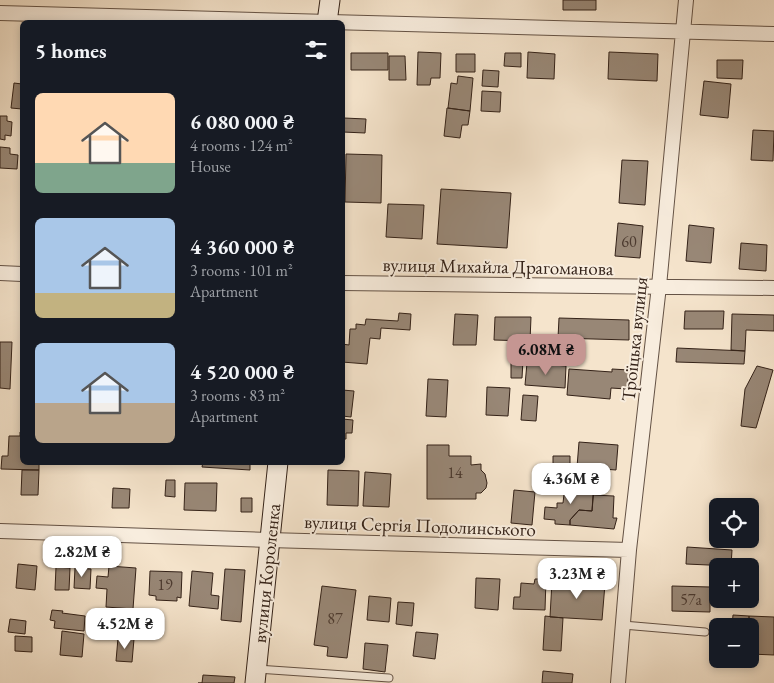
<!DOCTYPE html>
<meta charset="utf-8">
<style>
:root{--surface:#171b24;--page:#20242c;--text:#f1f3f6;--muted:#9ea1a6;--accent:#c59692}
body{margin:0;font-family:"EB Garamond",serif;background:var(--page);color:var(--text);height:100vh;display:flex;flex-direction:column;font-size:19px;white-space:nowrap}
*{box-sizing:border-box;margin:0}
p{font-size:16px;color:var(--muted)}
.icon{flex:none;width:28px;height:28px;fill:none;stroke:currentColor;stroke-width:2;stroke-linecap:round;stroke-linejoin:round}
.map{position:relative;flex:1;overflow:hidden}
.sheet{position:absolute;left:20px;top:20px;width:325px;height:445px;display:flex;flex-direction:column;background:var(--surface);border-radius:8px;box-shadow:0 2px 8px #0003}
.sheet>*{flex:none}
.buttons{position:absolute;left:709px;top:498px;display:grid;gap:10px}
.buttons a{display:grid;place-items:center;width:50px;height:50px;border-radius:8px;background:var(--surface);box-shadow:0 2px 8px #0003;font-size:25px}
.price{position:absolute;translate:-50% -42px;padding:0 11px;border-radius:10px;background:#fff;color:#222;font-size:16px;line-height:32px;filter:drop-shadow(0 1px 2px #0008)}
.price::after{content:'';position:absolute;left:50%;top:30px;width:15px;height:11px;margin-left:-8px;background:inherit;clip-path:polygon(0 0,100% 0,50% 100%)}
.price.current{background:var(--accent);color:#111}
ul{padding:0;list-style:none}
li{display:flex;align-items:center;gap:15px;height:125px;padding:0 15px}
li span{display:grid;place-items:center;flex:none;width:140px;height:100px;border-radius:8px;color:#555}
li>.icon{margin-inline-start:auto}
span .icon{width:60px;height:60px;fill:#fffc;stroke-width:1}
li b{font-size:21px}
h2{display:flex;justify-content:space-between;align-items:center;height:60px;padding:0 15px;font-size:21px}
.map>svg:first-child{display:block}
</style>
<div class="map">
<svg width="774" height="683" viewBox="0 0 774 683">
<rect width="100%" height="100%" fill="#f5e4cc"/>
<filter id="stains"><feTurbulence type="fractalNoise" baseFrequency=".004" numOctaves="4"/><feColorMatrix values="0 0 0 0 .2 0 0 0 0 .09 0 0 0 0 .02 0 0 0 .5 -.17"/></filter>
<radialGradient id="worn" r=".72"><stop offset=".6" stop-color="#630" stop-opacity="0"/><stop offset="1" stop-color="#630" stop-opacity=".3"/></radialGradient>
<path fill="#988776" stroke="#342218" d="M563,0H596V10H563Z
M418,52L441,53L440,78H431L430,85H417Z
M528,52L555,54L554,79L527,78Z
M609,52L658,54L657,81L608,79Z
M351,53H388V70H351Z
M505,53H521V67L504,66Z
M456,54H475V72H456Z
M389,56H405L406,80H389Z
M717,60H743L742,79L717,78Z
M483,70L499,71L498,87L482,86Z
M458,76L473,78L470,111L448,108L451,83L457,84Z
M704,81L731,84L728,118L700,115Z
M14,83L22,84V109L11,108Z
M482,91L501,92L500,112L481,111Z
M447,108L470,111L468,125H462L460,138L444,136Z
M0,116H7V121L12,122L11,136L5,135V140L0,139Z
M344,118L366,119L365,133L343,132Z
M753,130L774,131L773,161L751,160Z
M0,147L10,148V154L18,155L17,169L0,168Z
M346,154L382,155L381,203L345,202Z
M622,160L648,161L645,205L619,203Z
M441,189L511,193L507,248L437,244Z
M388,204L424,205L422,239L386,237Z
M618,223L643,226L640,258L615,256Z
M689,225L714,228L711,263L686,261Z
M741,243L767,245L766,271L739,269Z
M685,311H724L723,329H684Z
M399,313L411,314L410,330L381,328L380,339L370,338L367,364L342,362V344L349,345L350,329H356V324L365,325L366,319L398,321Z
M455,314L478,315L476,345H453Z
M732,314L774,315V331L746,330L745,351L731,350Z
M495,317H531L530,341L494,340Z
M559,318L629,320V340L558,338Z
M0,342H12L10,389L0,388Z
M677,348L745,351L744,364L676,362Z
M511,359L523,360L522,378H511Z
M527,363L566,366L565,388L525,385Z
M757,366L773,370L756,428L741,426L745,389Z
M569,369L612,372V369L629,370L627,389L611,388L610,399L567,395Z
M428,379L448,380L446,417L426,416Z
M487,387L510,388L508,416L486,415Z
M342,390L354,391L351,417L342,416Z
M523,395L538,396L536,421L521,420Z
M342,419L353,420L352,433H346V439H342Z
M20,432H22V462H39V470L1,469L2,456H8L9,436H20Z
M579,442L618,445L616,470L577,467Z
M427,445H449V456H471V465L481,464V470L485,474L487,483L486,488L481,493H476V499H427Z
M553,456H570V471H553Z
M203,462H250V470L202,467Z
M22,470H39L38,495H21Z
M328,470L359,471L358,506L327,505Z
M365,472L391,474L389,507L363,506Z
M166,480H175V497L165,496Z
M185,483H217L216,511L184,510Z
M565,486L594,488L592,511L579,510L570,520V525L555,524V520L544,519L545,507L557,508V503H563Z
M113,488L130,489L129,508H112Z
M514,490L535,492L532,525L511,523Z
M593,495L614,496L613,518H617L614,529L570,525V520L579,510L592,511Z
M241,498H252V512H241Z
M687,547L732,550L731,566L686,564Z
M18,564L37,566L35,590L16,588Z
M109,566L136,568L133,609L106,607L107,589L96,588L97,576L108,577Z
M56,567L70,568L69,590H55Z
M75,568L91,569L90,589L74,588Z
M225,569L245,570L241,622L221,620Z
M150,571L182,572L181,598L177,597V601L156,600V596L149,595Z
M192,571L213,573L211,595L219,596L218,609L189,606Z
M476,578L500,579L498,610L475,608Z
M535,579H546L545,610L513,609L514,597H520L521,583L534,584Z
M552,581L605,584L602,620L550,617Z
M322,586L356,590L347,658L327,656L328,647L314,645Z
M672,586L710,587V612L672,611Z
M369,596L391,598L389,622L367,620Z
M398,602L414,603L412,626L396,624Z
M52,610L63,611L62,613L85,616L84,631L54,628L55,621L50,620Z
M733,615L749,616V626H732Z
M545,616L563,618L561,651L543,650Z
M749,616L774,617V655L750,654Z
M10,619L26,621L25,634L8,632Z
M62,631L84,634L82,657L60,655Z
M416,632L438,634L435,659L413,656Z
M15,636L32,637V652L15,651Z
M118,638L134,639L132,662L116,661Z
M365,643L388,645L385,672L363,669Z
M543,671L573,674L572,683H542Z
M203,675L235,677L234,683H198H202Z"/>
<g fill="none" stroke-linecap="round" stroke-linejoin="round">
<defs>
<path id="lane" d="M623,625L705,632
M257,669L389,678"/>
<path id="street" d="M0,13L774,34
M0,273L22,274
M342,283L774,288
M0,531L269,540L629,550
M618,683L629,550L659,286L686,0"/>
<path id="secondary" d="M327,22L330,0
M255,683L278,462"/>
</defs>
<use href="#lane" stroke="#645245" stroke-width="9"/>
<use href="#street" stroke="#645245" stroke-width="16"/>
<use href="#secondary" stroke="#342218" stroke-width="21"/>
<use href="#lane" stroke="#f8edde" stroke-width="7"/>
<use href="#street" stroke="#f8edde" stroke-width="14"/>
<use href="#secondary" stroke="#f8edde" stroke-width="19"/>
</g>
<g text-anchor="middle" stroke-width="4" stroke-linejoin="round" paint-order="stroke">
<g font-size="16" fill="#4d3b30">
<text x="629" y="247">60</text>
<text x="455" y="478">14</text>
<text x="165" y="590">19</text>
<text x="691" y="605">57а</text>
<text x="335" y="624">87</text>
</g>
<g font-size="19" fill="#342218" stroke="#f8edde">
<text transform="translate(498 266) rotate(1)" y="7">вулиця Михайла Драгоманова</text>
<text transform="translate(634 339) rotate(-84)" y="7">Троїцька вулиця</text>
<text transform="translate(420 525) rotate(2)" y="7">вулиця Сергія Подолинського</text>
<text transform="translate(266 573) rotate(-84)" y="7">вулиця Короленка</text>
</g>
</g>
<rect width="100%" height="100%" filter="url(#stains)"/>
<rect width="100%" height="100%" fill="url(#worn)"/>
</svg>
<div class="buttons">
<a><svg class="icon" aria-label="locate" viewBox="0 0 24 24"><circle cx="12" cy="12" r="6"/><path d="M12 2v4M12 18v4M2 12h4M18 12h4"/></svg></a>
<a>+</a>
<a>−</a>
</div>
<b class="price current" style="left:546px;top:376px">6.08M ₴</b>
<b class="price" style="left:571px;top:505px">4.36M ₴</b>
<b class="price" style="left:82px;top:578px">2.82M ₴</b>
<b class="price" style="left:577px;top:600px">3.23M ₴</b>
<b class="price" style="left:125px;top:650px">4.52M ₴</b>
<section class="sheet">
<h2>5 homes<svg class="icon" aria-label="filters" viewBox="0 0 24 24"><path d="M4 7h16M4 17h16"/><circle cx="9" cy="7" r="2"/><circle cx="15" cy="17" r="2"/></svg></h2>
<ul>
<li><span style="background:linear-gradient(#ffd9b3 70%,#7fa58c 0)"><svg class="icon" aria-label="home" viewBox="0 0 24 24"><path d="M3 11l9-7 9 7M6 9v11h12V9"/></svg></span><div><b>6 080 000 ₴</b><p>4 rooms · 124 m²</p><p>House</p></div></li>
<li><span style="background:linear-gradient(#a9c7e8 75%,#c2b280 0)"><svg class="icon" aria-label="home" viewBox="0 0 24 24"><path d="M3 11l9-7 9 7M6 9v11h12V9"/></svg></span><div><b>4 360 000 ₴</b><p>3 rooms · 101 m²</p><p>Apartment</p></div></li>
<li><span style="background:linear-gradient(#a9c7e8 60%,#b9a48a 0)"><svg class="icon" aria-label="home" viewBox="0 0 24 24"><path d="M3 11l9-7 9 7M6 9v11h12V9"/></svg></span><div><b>4 520 000 ₴</b><p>3 rooms · 83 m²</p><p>Apartment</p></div></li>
</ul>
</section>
</div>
